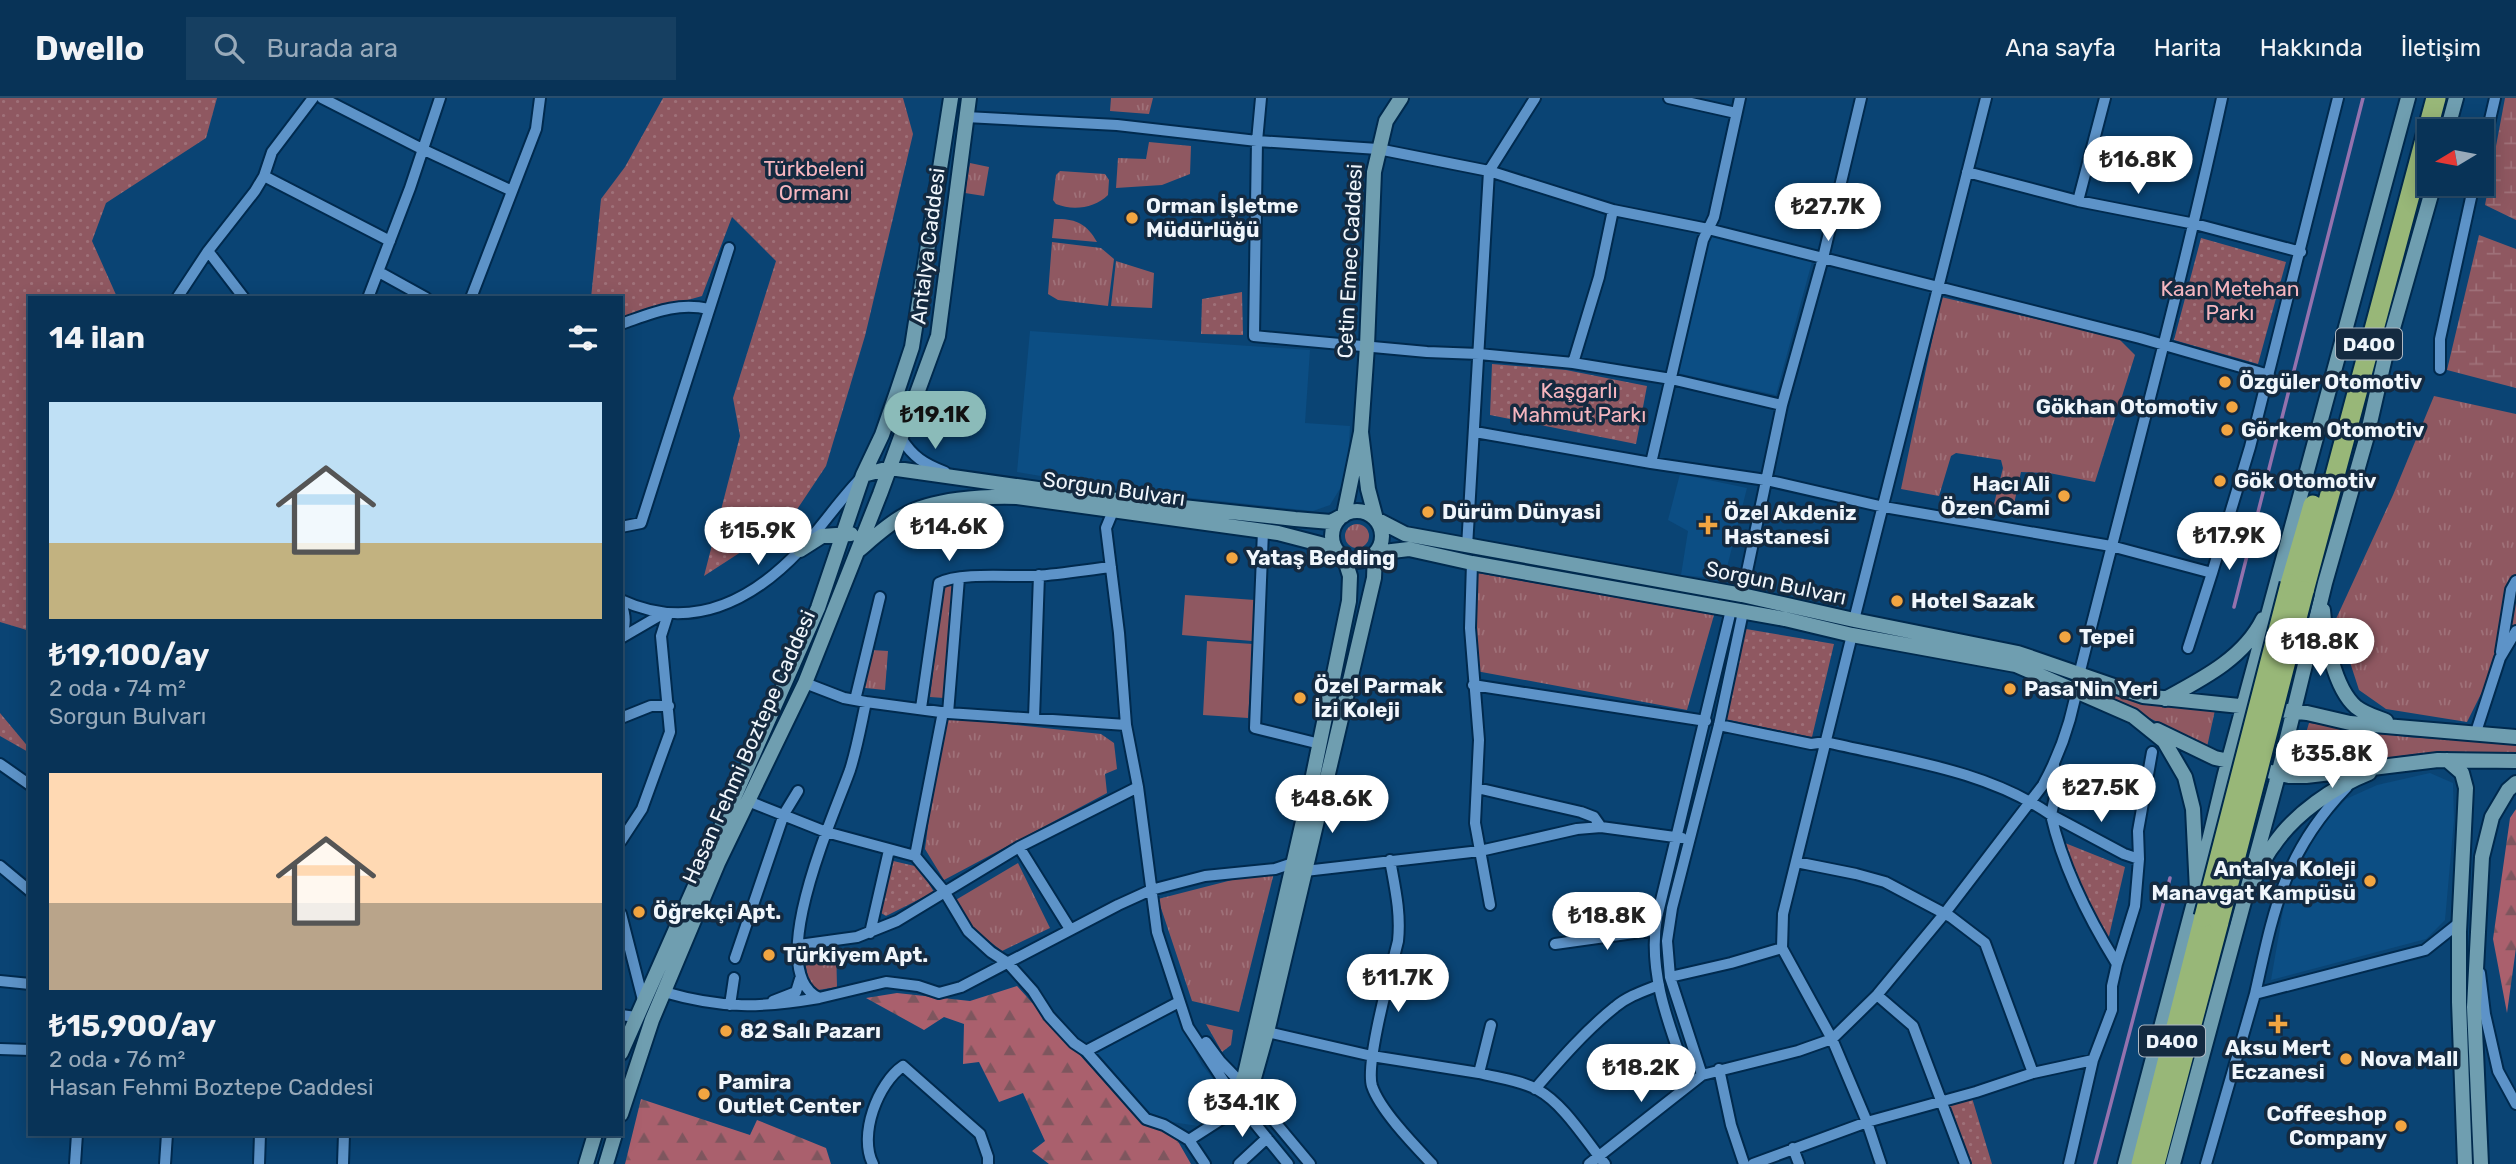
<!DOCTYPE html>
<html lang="tr">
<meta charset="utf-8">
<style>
:root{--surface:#083357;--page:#163f61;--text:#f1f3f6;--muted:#98aaba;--line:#294e6d;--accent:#8bbbb9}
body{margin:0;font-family:Rubik,sans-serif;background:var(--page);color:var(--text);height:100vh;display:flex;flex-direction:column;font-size:26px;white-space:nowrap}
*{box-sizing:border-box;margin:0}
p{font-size:23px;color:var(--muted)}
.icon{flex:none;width:38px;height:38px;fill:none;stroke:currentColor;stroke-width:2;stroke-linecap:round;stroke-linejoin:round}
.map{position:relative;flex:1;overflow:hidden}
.drawer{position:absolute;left:28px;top:198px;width:595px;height:840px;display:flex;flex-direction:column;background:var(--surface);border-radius:0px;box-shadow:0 4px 18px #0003,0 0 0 2px var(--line)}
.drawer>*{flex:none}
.needle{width:46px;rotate:260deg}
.controls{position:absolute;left:2417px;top:21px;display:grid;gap:14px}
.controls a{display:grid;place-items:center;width:77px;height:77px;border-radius:0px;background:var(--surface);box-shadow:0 4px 18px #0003,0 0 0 2px var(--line);font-size:35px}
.price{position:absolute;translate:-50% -60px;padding:0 16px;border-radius:24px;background:#fff;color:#222;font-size:23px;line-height:46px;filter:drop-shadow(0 2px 4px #0008)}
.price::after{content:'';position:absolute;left:50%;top:42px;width:21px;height:16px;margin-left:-10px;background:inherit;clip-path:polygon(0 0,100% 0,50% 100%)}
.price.current{background:var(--accent);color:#111}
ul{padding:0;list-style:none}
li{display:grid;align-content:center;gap:14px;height:371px;padding:0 21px}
li span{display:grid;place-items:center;height:217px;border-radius:0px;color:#555}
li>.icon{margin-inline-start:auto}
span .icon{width:126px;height:126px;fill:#fffc;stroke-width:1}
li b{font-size:30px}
h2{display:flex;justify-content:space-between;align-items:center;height:84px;padding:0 21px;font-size:30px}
header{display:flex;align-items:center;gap:42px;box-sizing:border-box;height:98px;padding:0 35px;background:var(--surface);border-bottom:2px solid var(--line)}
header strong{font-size:33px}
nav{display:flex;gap:38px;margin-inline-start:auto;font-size:24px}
.search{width:490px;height:63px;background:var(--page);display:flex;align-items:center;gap:18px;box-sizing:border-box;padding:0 24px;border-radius:0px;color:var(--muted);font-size:26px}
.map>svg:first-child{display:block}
</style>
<header>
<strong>Dwello</strong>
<div class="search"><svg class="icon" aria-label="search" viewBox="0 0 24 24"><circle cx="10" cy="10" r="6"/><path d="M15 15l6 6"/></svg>Burada ara</div>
<nav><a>Ana sayfa</a><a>Harita</a><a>Hakkında</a><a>İletişim</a></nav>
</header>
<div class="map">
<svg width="2516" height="1066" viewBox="0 0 2516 1066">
<defs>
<pattern id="grass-tufts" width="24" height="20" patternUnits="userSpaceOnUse" patternTransform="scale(1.75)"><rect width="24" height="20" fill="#8f5861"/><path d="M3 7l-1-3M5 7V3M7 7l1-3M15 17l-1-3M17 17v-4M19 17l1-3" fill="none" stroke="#9f7179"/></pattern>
<pattern id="forest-firs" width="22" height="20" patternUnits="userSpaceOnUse" patternTransform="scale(1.75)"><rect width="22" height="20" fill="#aa606d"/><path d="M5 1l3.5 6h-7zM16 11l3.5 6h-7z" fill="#7e565e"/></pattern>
<pattern id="wetland-marsh" width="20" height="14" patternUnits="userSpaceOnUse" patternTransform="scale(1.75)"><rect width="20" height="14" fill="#8f5861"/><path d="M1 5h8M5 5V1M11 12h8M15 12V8" fill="none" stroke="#9f7179"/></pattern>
<pattern id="park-dots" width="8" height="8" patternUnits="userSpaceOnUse" patternTransform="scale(1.75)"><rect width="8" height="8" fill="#8f5861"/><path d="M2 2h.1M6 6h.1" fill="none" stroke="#9f7179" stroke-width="1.8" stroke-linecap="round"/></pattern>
</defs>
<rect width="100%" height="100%" fill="#0a4474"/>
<path fill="#0c4e84" d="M1709,134L1813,160L1776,297L1677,275Z
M1030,233L1310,252L1305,325L1350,328L1347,379L1330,407L1313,413L1135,394L1017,374Z
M1680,376L1747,390L1724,481L1681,477L1688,433L1668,422Z
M2430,675L2453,685L2454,722L2445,822L2426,841L2271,882L2285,801L2294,776L2322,728L2346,701L2377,687Z
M1174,912L1202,967L1226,997L1227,1004L1224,1010L1198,1028L1152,1021L1090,956Z"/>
<path fill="url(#grass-tufts)" d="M1111,0H1153L1149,16L1110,13Z
M1149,44L1191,48L1190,76L1162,87L1116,90L1118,60L1146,61Z
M970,65L989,69L984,98L965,95Z
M1060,73L1105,76L1109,82L1108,97C1095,110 1073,113 1056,106L1053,102L1056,77Z
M1054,121C1074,120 1087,125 1097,144L1052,140Z
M1052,144L1101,150L1114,161L1108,208L1058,202L1048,196Z
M1116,163L1154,175L1152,210L1111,208Z
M1941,199L2118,240L2135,257L2095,384L2049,375L2021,374L2012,415L1993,410L2003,370L2001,362L1956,355L1951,358L1939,398L1901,391Z
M2434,298L2516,316V526L2467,624L2386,611L2359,592L2336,521L2393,397Z
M1345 438a12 12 0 1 1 24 0a12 12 0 1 1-24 0Z
M1477,475L1714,517L1687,612L1476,573Z
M954,484L944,600L930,599L943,492L946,486Z
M872,552L888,553L885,592L865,590Z
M2078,584L2215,612L2207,649Z
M948,620L1101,636L1114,645L1117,671L1105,676L1107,695L944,782L925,751L932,696Z
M2309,625L2407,639L2516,646V654L2423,655L2295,672Z
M1018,765L1050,830L1002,853L976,833L954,803Z
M1275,771L1239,914L1192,903L1158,801Z
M836,847L837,889L812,893L810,890L805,864L810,850Z
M1206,926L1233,932L1231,947L1222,954Z"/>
<path fill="url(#forest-firs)" d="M2516,711V850L2507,915L2493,841L2510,720Z
M1017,888L1139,1022L1172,1033L1191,1066H1049L1032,1053L1045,1043L1023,995L999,1004L979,964L963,966L964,926L944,919L924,932L866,900L897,895L970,903Z
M641,1001L750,1037L757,1022L826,1050L831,1066H625Z"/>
<path fill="url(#wetland-marsh)" d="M2505,0H2516V122L2485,107Z
M2479,137L2516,151V290L2447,272Z"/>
<path fill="url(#park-dots)" d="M0,0H217L206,40L106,105L92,143L117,199L30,200V533L0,524Z
M663,0H903L913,36L865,238L826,368L790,422L704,478L740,338L733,300L776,163L732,119L702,198L621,221V200H591L601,101L625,69Z
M2201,140L2286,164L2258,266L2174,242Z
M1242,194L1243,237L1201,236L1202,201Z
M1492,266L1566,272L1647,288L1636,346L1490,317Z
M1746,531L1834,546L1812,639L1720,620Z
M0,615L30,651V655L0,638Z
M2060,743L2125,769L2106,851Z
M889,762L919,769L934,794L886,818L881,815L880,809Z
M1972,1000L1992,1066H1972L1949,1006Z"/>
<path fill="#8f5861" d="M1185,497L1255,502L1252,543L1182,537Z
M1207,543L1253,546L1248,620L1203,617Z
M1217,992L1222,1003L1196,1017L1190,1005Z"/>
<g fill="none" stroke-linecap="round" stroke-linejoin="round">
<path stroke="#9472ae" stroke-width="3.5" d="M2234,509L2363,0
M2095,1066L2170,780"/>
<defs>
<path id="street" d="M322,0L422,51L510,92
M1261,0L1257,43L1254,238L1427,254L1479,256L1573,265L1671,281L1782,307
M1669,0L1736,15
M966,19L1117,27L1257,43L1378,51L1489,73L1613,112L1708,131L2140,240L2269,277
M2482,56L2495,0
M1967,74L2078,103L2195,126L2301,154
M264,78L390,143
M2078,103L2105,0
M379,174L426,200
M177,200L208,153
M244,200L208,153L255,93L264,78L272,54L313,0
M368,200L410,90L440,0
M471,200L536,31L540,0
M621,226C653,215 676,204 709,211
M1573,265L1599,179L1613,112
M2440,271V241L2474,86
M1475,334L1651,365L1766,382L1884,409L2111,448L2212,475L2250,349L2338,0
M901,340C913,359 924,366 945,374
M1651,365L1703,142L1714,119L1740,0
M1113,413L1106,430L1119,535L1126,627L1138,689L1157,834L1188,929L1236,1002L1288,1066
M621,429L641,425L729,150
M1263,433L1255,630L1320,646
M1467,449L1489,73L1535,0
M1472,465L1470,530L1479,642L1475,725L1490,807
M1742,497L1782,307L1823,160L1861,0
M621,502C690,534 751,504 800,452C821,430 838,404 859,382
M621,505C626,518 626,526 621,540
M1854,522L1986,0
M1852,537L1783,816L1782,850L1832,941L1867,1024L1881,1066
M621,540L664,515
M2188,550L2212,475
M2501,554L2511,492L2516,483
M805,585L844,600L866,604L948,615L1126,627
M1473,587L1706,623
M855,602L880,499
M866,604C861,627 857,650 850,672C835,715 762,873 819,900L886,884L918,888L939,895L961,889L1118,807L1151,792L1205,778L1275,771L1293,765
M921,610L939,485C959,474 1011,479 1036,478C1061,476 1086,472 1111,469
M948,615L959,480
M621,620L651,608H669
M1034,620L1039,477
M1719,627L1811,646L1826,644C1902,662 1987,672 2051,717C2063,770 2089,821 2117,866L2112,888V912L2093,962L2069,1066
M2475,637L2500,560L2516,533
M0,666L30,687
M2054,667L2057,689L2051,717L2124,756L2139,761
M2347,689C2284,754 2274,811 2255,896L2425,852L2459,825
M1477,690L1581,714L1594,719L1601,729
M748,703L826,734L915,758L944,793L968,833L991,854L1008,865L1033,893L1049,918L1074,945L1086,953L1179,904
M621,743L642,711L670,634L661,538L668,516
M1019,749L1070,831
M915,758L943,614
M1390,762C1395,790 1401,815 1398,843C1391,872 1365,965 1372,988C1380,1012 1414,1047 1432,1066
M1796,764L1856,776L1885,784L1951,819L1985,845L2033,975
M0,768L30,793
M1305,773L1480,753L1577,731L1601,729L1682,740
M621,816L643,902
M870,835L889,752
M1555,846L1655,832
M799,847L857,839L897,823L1019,749L1138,689
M735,860L784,716L798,693
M2117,866L2135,808L2139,761L2138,733L2152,654
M2480,875L2485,916L2498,973L2516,1006
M1670,879L1731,865L1782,850
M0,883L30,886
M664,894C723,911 760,910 819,900
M1877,897L1913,928L1965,1066
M773,903L796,894L800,881
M730,907L734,880
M621,917L636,919
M1267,934L1372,958L1479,975L1491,927
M1206,944L1220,963L1250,994L1310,1066
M0,951L30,952
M1086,953L1146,1021L1164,1027L1189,1042
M1719,971L1731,1027L1744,1066
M1479,975C1498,980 1520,982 1538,992C1564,1006 1586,1043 1605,1066
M1702,977L1670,879L1667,843L1672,810L1719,627L1743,514
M1690,986C1671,932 1647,877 1657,819L1731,512
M1535,991C1560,962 1586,932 1615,909C1628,898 1644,893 1659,887
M1793,1050L1799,1066
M75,1066L77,1036
M165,1066L167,1036
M259,1066L260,1036
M343,1066L344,1036
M873,1066C858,1037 878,985 903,968L980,1036L988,1059V1066
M1205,1066L1189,1042L1231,1015L1245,1012
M1239,1066L1267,1040
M1589,1066L1702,977L1798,953L1832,941L1877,897L1945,815L2043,687C2061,654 2074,614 2079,577C2127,385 2180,194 2222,0
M1753,1066L1867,1024L1976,994L2033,975L2093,962
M2206,1066L2255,896"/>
<path id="secondary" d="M2447,33L2456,0
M1361,334L1368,391L1376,421L1405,436L1742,497L1854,522L2018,555L2143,598L2307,615L2350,625L2516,639
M863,377L890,370L1108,401L1295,421L1331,424L1344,417L1361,334L1367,248L1374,74L1386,23L1401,0
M1332 438a25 25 0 1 1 50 0a25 25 0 1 1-50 0Z
M800,452L822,438L851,436
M859,452C873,440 887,427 903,418C932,401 983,398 1017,399L1278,435L1328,448L1338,454
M2323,512C2325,540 2334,590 2356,609C2365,616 2376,619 2386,623
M2165,601C2202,581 2244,560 2263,521
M2157,632L2215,660L2238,665
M2447,662L2462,675L2466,690L2459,834V904L2465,1066
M2271,674L2289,678H2306L2438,662L2516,663
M2254,782C2260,771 2265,758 2273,748C2295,715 2334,689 2369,675
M621,955L818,510L863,377L882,337L897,294L912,249L951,0
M1236,1002L1245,976L1309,697L1349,503L1350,478L1344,459
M1245,1012L1267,934L1344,608L1374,480L1375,455L1409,451L1472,465L1785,521L1852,537L2016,567L2133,618L2164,643L2185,679L2193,711L2197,793
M621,1016L652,922L718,765L805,585L880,396L938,238L969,0
M586,1066L595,1036
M606,1066L615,1036
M2125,1066L2197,793L2225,676L2408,0
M2173,1066L2276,685L2325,485L2367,338L2386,255L2434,86
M2481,1066L2474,909L2482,759L2492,719L2508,692L2516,685"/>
<path id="highway" d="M2290,486L2313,407
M2304,493L2436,0
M2141,1066L2204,819
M2155,1066L2219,824"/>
</defs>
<use href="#street" stroke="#002a4e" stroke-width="14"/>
<use href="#secondary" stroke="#002a4e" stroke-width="18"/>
<use href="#highway" stroke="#002a4e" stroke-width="23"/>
<use href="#street" stroke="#5d93c8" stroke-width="10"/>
<use href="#secondary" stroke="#6f9eb0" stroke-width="14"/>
<use href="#highway" stroke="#98b778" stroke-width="19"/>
<defs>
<path id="highway-bridge" d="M2204,819L2290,486
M2219,824L2304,493"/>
</defs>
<use href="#highway-bridge" stroke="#002a4e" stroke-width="23" stroke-linecap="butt"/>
<use href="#highway-bridge" stroke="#98b778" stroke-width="19"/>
</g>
<g fill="#f2a541" stroke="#142a40" stroke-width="2.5">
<circle cx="1132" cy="120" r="7"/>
<circle cx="2225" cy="284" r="7"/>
<circle cx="2232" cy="309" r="7"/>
<circle cx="2227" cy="332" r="7"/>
<circle cx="2220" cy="383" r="7"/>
<circle cx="2064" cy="398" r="7"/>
<circle cx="1428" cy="414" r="7"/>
<path d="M1704.5 416.5h7v7h7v7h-7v7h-7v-7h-7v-7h7z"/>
<circle cx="1232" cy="460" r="7"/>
<circle cx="1897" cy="503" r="7"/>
<circle cx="2065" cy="539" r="7"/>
<circle cx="2010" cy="591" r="7"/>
<circle cx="1300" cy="600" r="7"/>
<circle cx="2370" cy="783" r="7"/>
<circle cx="639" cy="814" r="7"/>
<circle cx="769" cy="857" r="7"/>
<path d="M2274.5 915.5h7v7h7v7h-7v7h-7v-7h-7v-7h7z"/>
<circle cx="726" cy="933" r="7"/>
<circle cx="2346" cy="961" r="7"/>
<circle cx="704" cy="996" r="7"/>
<circle cx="2401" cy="1028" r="7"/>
</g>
<g text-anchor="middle" stroke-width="7" stroke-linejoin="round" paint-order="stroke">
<g fill="#142a40" stroke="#aeb9c4" stroke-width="2">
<rect x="2336" y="230.5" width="66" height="31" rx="5"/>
<rect x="2139" y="927.5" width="66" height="31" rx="5"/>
</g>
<g font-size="19" font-weight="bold" fill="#f0f6fc">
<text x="2369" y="253">D400</text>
<text x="2172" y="950">D400</text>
</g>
<g font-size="21" fill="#f6b6bf" stroke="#142a40">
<text x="814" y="78">Türkbeleni<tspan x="814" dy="24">Ormanı</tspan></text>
<text x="2230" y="198">Kaan Metehan<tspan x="2230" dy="24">Parkı</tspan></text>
<text x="1579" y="300">Kaşgarlı<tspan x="1579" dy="24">Mahmut Parkı</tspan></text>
</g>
<g font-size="21" font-weight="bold" fill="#f0f6fc" stroke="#142a40" text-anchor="start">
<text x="1146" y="115">Orman İşletme<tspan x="1146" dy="24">Müdürlüğü</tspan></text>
<text x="2239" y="291">Özgüler Otomotiv</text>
<text x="2218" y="316" text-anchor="end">Gökhan Otomotiv</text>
<text x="2241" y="339">Görkem Otomotiv</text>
<text x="2234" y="390">Gök Otomotiv</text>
<text x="2050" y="393" text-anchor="end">Hacı Ali<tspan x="2050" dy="24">Özen Cami</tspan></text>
<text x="1442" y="421">Dürüm Dünyasi</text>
<text x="1724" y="422">Özel Akdeniz<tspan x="1724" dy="24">Hastanesi</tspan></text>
<text x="1246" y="467">Yataş Bedding</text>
<text x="1911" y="510">Hotel Sazak</text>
<text x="2079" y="546">Tepei</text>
<text x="1314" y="595">Özel Parmak<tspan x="1314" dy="24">İzi Koleji</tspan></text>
<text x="2024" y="598">Pasa'Nin Yeri</text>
<text x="2356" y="778" text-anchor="end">Antalya Koleji<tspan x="2356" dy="24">Manavgat Kampüsü</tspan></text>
<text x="653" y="821">Öğrekçi Apt.</text>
<text x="783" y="864">Türkiyem Apt.</text>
<text x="740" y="940">82 Salı Pazarı</text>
<text x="2278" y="957" text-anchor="middle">Aksu Mert<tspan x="2278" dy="24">Eczanesi</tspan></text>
<text x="2360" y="968">Nova Mall</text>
<text x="718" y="991">Pamira<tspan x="718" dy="24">Outlet Center</tspan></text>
<text x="2387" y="1023" text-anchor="end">Coffeeshop<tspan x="2387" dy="24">Company</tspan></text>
</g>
<g font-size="21" fill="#f0f6fc" stroke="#142a40">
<text transform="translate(928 148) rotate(-83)" y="7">Antalya Caddesi</text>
<text transform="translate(1350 163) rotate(-87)" y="7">Cetin Emec Caddesi</text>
<text transform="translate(1114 391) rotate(8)" y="7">Sorgun Bulvarı</text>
<text transform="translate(1776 485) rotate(12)" y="7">Sorgun Bulvarı</text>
<text transform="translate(749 649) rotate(-66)" y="7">Hasan Fehmi Boztepe Caddesi</text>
</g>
</g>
</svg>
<div class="controls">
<a><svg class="needle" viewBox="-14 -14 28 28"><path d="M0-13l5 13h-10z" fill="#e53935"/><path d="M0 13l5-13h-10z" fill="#98aaba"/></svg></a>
</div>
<b class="price" style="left:2138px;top:98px">₺16.8K</b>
<b class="price" style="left:1828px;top:145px">₺27.7K</b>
<b class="price current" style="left:935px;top:353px">₺19.1K</b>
<b class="price" style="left:949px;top:465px">₺14.6K</b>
<b class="price" style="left:758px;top:469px">₺15.9K</b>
<b class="price" style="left:2229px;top:474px">₺17.9K</b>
<b class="price" style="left:2320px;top:580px">₺18.8K</b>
<b class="price" style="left:2332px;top:692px">₺35.8K</b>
<b class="price" style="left:2101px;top:726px">₺27.5K</b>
<b class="price" style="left:1332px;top:737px">₺48.6K</b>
<b class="price" style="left:1607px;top:854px">₺18.8K</b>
<b class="price" style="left:1398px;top:916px">₺11.7K</b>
<b class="price" style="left:1641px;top:1006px">₺18.2K</b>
<b class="price" style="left:1242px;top:1041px">₺34.1K</b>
<section class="drawer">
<h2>14 ilan<svg class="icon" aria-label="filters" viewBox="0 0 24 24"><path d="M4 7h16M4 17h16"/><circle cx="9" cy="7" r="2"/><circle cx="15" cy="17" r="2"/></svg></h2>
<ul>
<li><span style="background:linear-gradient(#bfe0f5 65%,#c2b280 0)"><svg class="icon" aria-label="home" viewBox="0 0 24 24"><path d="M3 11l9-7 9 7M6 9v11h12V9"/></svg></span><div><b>₺19,100/ay</b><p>2 oda · 74 m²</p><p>Sorgun Bulvarı</p></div></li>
<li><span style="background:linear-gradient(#ffd9b3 60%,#b9a48a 0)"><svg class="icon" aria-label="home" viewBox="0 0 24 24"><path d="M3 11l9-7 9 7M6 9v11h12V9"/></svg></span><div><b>₺15,900/ay</b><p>2 oda · 76 m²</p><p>Hasan Fehmi Boztepe Caddesi</p></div></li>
</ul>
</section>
</div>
